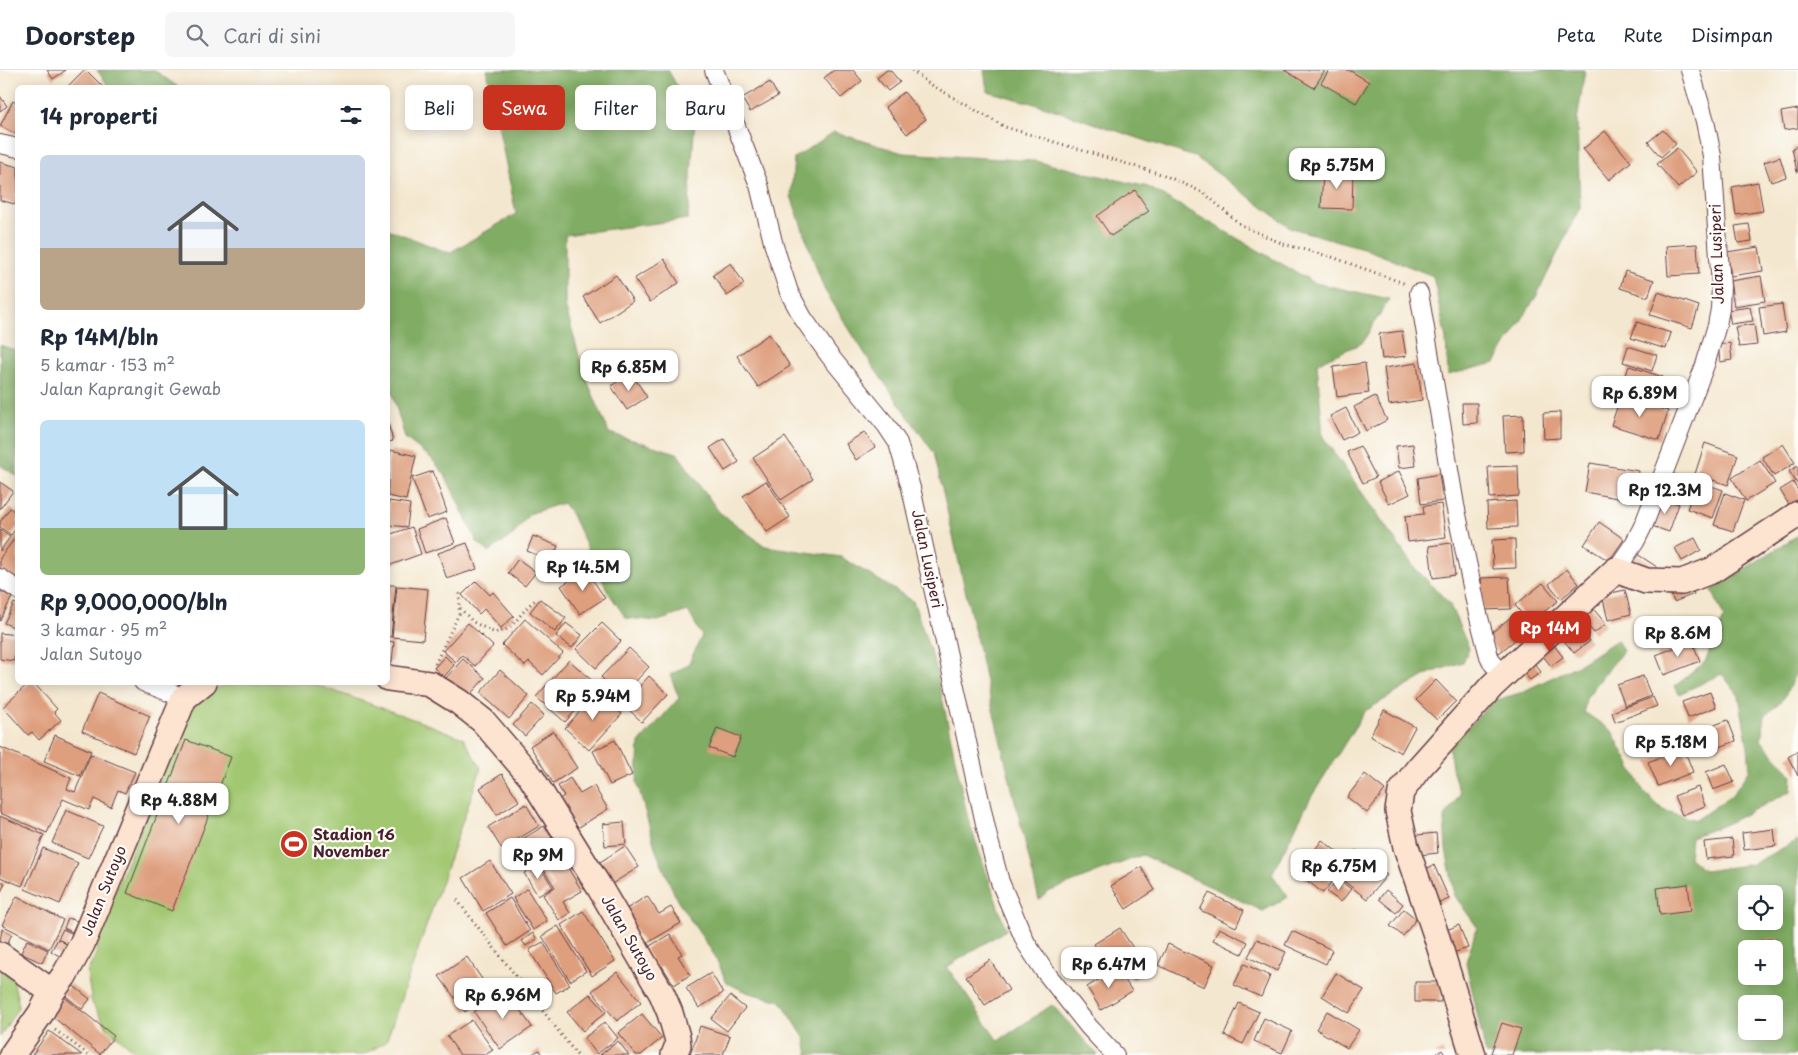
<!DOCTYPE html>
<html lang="id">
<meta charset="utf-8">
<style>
:root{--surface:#fff;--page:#f6f6f7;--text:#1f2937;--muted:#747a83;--line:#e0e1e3;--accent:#c8321e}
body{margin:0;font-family:"Playpen Sans",sans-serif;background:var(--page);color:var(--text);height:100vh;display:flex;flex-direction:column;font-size:19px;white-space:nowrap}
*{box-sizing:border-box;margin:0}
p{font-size:16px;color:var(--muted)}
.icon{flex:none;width:28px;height:28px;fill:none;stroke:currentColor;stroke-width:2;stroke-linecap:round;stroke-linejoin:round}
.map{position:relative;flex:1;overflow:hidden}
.side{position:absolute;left:15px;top:15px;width:375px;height:600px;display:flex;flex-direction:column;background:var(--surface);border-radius:8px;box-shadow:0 2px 12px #0003}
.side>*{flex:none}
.hud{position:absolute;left:405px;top:15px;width:475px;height:45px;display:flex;gap:10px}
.controls{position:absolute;left:1738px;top:815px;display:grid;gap:10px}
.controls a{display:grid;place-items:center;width:45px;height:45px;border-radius:8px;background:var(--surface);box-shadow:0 2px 12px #0003;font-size:25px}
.price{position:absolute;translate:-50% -42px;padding:0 11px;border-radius:10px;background:#fff;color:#222;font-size:16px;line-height:32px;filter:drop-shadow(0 1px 2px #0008)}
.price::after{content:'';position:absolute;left:50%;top:30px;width:15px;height:11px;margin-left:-8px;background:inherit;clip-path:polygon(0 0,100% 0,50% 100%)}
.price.selected{background:var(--accent);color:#fff}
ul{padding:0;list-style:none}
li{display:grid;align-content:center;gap:10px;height:265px;padding:0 25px}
li span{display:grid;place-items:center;height:155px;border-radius:8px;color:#555}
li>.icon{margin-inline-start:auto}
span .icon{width:90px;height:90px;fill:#fffc;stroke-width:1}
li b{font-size:21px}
h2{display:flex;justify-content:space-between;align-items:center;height:60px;padding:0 25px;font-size:21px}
.tag{padding:0 18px;border-radius:8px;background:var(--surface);box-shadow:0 2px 12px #0003;font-size:18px;line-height:45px}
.tag.selected{background:var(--accent);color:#fff}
header{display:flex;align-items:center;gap:30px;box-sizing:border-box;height:70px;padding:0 25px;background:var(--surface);border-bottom:1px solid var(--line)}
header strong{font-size:24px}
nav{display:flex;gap:28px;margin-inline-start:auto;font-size:18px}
.search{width:350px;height:45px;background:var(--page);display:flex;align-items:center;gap:12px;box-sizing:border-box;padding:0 18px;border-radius:8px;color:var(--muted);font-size:19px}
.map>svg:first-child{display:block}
</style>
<header>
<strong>Doorstep</strong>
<div class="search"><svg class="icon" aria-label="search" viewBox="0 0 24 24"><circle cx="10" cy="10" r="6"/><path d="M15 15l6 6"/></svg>Cari di sini</div>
<nav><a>Peta</a><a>Rute</a><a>Disimpan</a></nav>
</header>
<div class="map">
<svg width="1798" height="985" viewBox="0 0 1798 985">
<rect width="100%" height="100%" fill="#fdfcf7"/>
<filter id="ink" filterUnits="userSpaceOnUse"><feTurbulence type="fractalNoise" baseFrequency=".02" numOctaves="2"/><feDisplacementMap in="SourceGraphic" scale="10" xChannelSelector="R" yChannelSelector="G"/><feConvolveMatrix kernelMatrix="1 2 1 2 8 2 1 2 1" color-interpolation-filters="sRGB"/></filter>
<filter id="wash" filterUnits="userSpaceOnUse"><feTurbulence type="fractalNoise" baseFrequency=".0096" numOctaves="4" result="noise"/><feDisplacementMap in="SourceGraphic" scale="20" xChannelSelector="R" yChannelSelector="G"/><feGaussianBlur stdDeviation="1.12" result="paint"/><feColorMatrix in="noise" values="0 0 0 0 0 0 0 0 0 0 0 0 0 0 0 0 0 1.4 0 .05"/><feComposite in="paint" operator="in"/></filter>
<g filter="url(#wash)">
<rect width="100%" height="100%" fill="#f4e7cf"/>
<path fill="#a1c771" stroke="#76734e" d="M245,612L314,614L424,653L463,668L481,698L386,972L363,985H140L108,959L92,933L87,903L95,886L103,851L183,654C202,623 207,617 245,612Z
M0,900L13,909L19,936L0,967Z"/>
<path fill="#80ac63" stroke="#656647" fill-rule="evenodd" d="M97,0H154L178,17H109Z
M487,0H668L695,48L688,149L565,165V235L584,303L609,363L677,383L719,442L765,476L841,487L913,531L935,594L968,749L1006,860L947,897L998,971L1052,935L1098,985H808L805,969L781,931L749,923L727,913L715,886L677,830L656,781L637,712L639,673L679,628L670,605L688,595L702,566L688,541L658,551L626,548L608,522L572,445L563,433L529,444L514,464L489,482L477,472L445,405L431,388L405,368L388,308V284L392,274L388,269V159L449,183L516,144Z
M984,0H1585L1577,51L1580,137L1537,225L1495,293L1448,305L1446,269L1433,206L1363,178L1291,158L1197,88L1046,37L987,21Z
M834,62L903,83L1035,91L1148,117L1315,213L1389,229L1362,273L1317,293L1323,367L1414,497L1449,533L1469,578L1463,592L1430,603L1365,641L1310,729L1272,804L1288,827L1263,841L1142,785L1048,822L1039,830L986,611L934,383L874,298L824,219L791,126L794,88Z
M0,275L17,281V406L0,395Z
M1798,465V598L1784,628L1765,646L1761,670L1792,705L1791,721L1724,755L1691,767L1689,788L1705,801L1752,794L1798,770V985H1486L1466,892L1477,857L1455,826L1446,779L1444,749L1460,724L1453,703L1449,678L1493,631L1520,623L1580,594L1617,570L1623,581L1586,628L1584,642L1612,661L1644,722L1663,740L1696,750L1732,725L1750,699L1748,677L1739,626L1722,604L1679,624L1675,616L1705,592L1724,547L1712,520ZM1746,824H1774V851H1746ZM1746,879H1774V906H1746ZM1746,934H1774V961H1746Z"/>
<g id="blocks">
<path fill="#de9f7e" d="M47,0H66L53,9Z
M84,0H86L104,18H66Z
M834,0H853L862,11L841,28L824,8Z
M887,0H890L900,12L888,21L877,8Z
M1284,0H1325L1314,18Z
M1329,0H1349L1369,12L1356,33L1321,13Z
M770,12L778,26L750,42L742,28Z
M904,22L926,49L907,64L885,37Z
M0,26L7,36L0,41Z
M13,31L18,34V65L0,56Z
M1798,39V58L1784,60L1781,42Z
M1663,60L1676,74L1661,87L1648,72Z
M1605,61L1631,92L1609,110L1583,79Z
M1798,76V102H1797L1792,78Z
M1677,78L1697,102L1678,118L1657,94Z
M1780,87L1786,107L1771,112L1764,92Z
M0,92L18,97V135L0,130Z
M1323,101L1353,103L1352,139L1321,138Z
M1758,112L1763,141L1736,145L1732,117Z
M1135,120L1149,141L1111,166L1097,146Z
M1749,154L1752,171L1738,173L1735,156Z
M1697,174L1699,204L1668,206L1666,176Z
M1759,177L1763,201L1731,206L1727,182Z
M664,189L679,213L650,232L634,209Z
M731,193L744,214L727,226L713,205Z
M1625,201L1654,210L1648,227L1620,218Z
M616,205L633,231L600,253L583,227Z
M1761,206L1765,231L1734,236L1730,211Z
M1658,222L1699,236L1692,258L1650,245Z
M1782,234L1786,262L1763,266L1759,237Z
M1750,237L1753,251L1731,254L1728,240Z
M1637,252L1671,263L1666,279L1631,268Z
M1754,254L1757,275L1739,277L1735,257Z
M1402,261L1406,286L1382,289L1379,264Z
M769,264L790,296L758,317L737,286Z
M1730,273L1732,290L1720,292L1718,275Z
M1628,276L1657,285L1652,301L1623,292Z
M1365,293L1369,323L1337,327L1333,297Z
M1417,293L1422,330L1389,335L1384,298Z
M1629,296L1663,307L1657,326L1623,314Z
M631,303L647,327L627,340L611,316Z
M1375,326L1387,350L1366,361L1354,337Z
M1621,326L1668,341L1659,370L1611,355Z
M1462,333H1477V353L1463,354Z
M1346,338L1358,362L1342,370L1330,346Z
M1560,342V368L1544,369L1543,343Z
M1523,345L1524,381L1505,382L1503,346Z
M388,353L393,371L388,372Z
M864,362L875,377L856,390L846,374Z
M785,367L813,409L781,430L753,388Z
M724,369L739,392L725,401L710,378Z
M1705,373L1738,385L1728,415L1695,404Z
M1413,374L1416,396L1399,398L1396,376Z
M1783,374L1795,393L1774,406L1762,387Z
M1360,376L1376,407L1363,413L1347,382Z
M391,380L416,386L406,430L388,426V394Z
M1760,390L1775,413L1746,431L1732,408Z
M1590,393L1639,401L1633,431L1585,422Z
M1518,396L1519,426L1490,428L1488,397Z
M1798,396V415L1789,401Z
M433,401L447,442L427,449L412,408Z
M1399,401L1410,424L1389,434L1378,412Z
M1667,402L1691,410L1685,427L1661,418Z
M1439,404L1443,431L1421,434L1418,408Z
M766,411L790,447L767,462L743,426Z
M1697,411L1723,420L1713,448L1687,439Z
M0,412L13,421L0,439Z
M1793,412L1798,421V429L1789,435L1780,420Z
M1725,423L1744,430L1733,461L1714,455Z
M1662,428L1679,434L1669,462L1652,456Z
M389,431L410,434L407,457L388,455Z
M1516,431L1517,457L1488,458L1487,433Z
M1441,434L1446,467L1408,472L1405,446L1424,444L1423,436Z
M10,438L18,444V456L11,465L0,457V452Z
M446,448L455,473L425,483L417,459Z
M1599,452L1624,469L1609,491L1584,475Z
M412,457L421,484L388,496V465Z
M0,460L10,467L0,481Z
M18,464V513L0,500V488Z
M533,466L558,476L552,491L527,481Z
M1695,468L1701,480L1682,491L1675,478Z
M1515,469L1516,498L1493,499L1492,470Z
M467,473L477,499L447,509L438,483Z
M1451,473L1455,505L1433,508L1429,476Z
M1637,484L1657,497L1652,505L1632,492Z
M518,489L536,502L525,516L508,503Z
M1567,499L1579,514L1561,529L1549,514Z
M586,500L605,528L580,544L561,516Z
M1509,507L1511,539L1483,540L1481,508Z
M476,511L490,525L493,522L514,546L501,558L484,539L479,544L462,525Z
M1543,513L1558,531L1529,553L1515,535Z
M1690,513L1694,524L1674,532L1669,521Z
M388,515H396L391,567H388Z
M397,516L428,519L423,570L392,567Z
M1625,520L1631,544L1608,550L1602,525Z
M0,521L12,527L0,551Z
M540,529L566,548L555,562L530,542Z
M14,533L18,535V559L4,553Z
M1590,535L1606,554L1594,563L1578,545Z
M1511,547L1524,563L1499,583L1486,567Z
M525,549L563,583L543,605L529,592L525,596L502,575Z
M1573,550L1590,571L1574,583L1557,562Z
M468,553L493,576L475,596L462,585L456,592L443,581Z
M566,553L582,565L572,578L556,566Z
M602,553L621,571L596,598L576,579Z
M0,563L16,565L14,591L0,589Z
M1550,570L1563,587L1551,596L1538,580Z
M388,571L394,572L392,592L388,591Z
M1692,571L1700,591L1664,605L1656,585Z
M629,578L649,597L621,627L601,607Z
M445,586L454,595L444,607L434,598Z
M463,589L485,608L467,628L445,609Z
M1531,589L1541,602L1530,610L1520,598Z
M569,590L598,616L565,652L536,627Z
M500,600L529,626L509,649L480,623Z
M649,606L668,624L642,652L623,634Z
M1643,606L1651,626L1625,636L1617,615Z
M1436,610L1456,631L1437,650L1416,630Z
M30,612H33L57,639L54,642L61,650L39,670L32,662L28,665L3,637Z
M597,622L622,644L589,680L565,658Z
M1710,622L1716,637L1688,648L1682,632Z
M98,623L150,646L134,683L82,661Z
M1653,627L1657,636L1615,652L1612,642Z
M532,634L544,645L525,666L513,655Z
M1384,640L1415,657L1401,683L1370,666Z
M1728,650L1736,671L1717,678L1709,657Z
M717,658L741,667L733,687L709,678Z
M553,661L577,698L553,713L530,676Z
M55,665L91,681L80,706L44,691Z
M186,670L231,687L172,841L127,823Z
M615,670L632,705L610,715L593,681Z
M0,677L71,708L67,719L75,722L91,684L135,702L125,723L118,720L111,737L94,729L89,740L63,729L47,763L0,743Z
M1684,679L1693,702L1658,716L1648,692Z
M1798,681V706L1788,687Z
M1726,694L1734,712L1713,720L1706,702Z
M502,704L519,731L497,745L480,718Z
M1365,704L1385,720L1367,743L1347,727Z
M570,708L580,724L594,716L608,739L576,759L558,730L564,726L558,716Z
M1698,717L1705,736L1682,745L1674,726Z
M526,734L539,756L502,779L488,757Z
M66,740L103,756L88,788L52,773Z
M0,746L44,765L22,816L0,807Z
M624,752L626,774L605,776L603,754Z
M544,756L558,777L534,791L521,770Z
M1774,759L1776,776L1744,780L1742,763Z
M1436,763L1438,783L1419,785L1417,765Z
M1732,769L1734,786L1706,789L1704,772Z
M1322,770L1345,788L1329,808L1307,790Z
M521,773L533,793L523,798L511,779Z
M625,776L639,797L610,815L597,794Z
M43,778L78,793L60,834L25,819Z
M557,780L582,821L563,832L570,843L559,850L543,825L555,817L538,791Z
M1356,780L1387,805L1367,829L1336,805Z
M490,791L511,824L483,841L463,808Z
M538,794L553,817L538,826L524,803Z
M1308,794L1332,812L1323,823L1300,805Z
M1434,795L1449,829L1435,835L1419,802Z
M1141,797L1155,820L1126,839L1111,816Z
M1338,809L1351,819L1341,832L1327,822Z
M0,811L5,813L0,824Z
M1688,814L1691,841L1660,845L1657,818Z
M527,819L547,851L533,860L513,828Z
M1386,820L1403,834L1396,843L1379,829Z
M1209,823L1244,840L1236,857L1200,840Z
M17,826L63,850L49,879L2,855Z
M647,826L659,844L671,837L681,853L644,875L623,841Z
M510,828L530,861L507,876L486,843Z
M1404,839L1416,849L1403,866L1390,856Z
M583,841L615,891L592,906L561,855Z
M68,848L77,851L72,862L64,858Z
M1459,855L1468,878L1453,883L1444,861Z
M558,856L586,901L570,911L542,866Z
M1120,858L1135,881L1108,897L1094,874Z
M1219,858L1248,872L1242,884L1213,870Z
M2,859L12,864L7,874L0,871Z
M63,859L73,864L67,874L58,869Z
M1292,861L1332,880L1326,894L1285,875Z
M533,863L537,869L526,876L522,871Z
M670,864L682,884L678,886L690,905L674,915L662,896L657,899L645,879Z
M1777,868L1779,883L1774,884V879H1757L1756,871Z
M58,869L68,875L61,887L51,881Z
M1257,869L1286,882L1277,901L1248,887Z
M27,870L48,880L42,893L21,883Z
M543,872L570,915L556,923L529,880Z
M1168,874L1214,895L1204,917L1158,895Z
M1136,885L1147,902L1133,910L1123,894Z
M467,887L492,924L465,942L439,906Z
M990,890L1009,920L985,935L966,906Z
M1244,894L1270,906L1261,927L1234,915Z
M1117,898L1132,921L1101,940L1087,917Z
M617,902L641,932L617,951L592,921Z
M711,903L723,923L699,938L686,918Z
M1336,903L1364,920L1349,943L1322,926Z
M1415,912H1441V932H1415Z
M71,914L90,929L82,939L63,924Z
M506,920L532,957L500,979L474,942Z
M590,924L606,942L583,961L567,942Z
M63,926L114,966L100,984L49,944Z
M730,926L745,938L727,961L711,949Z
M1239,933L1259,942L1243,974L1224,965Z
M1327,941L1359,960L1347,978L1316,959Z
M642,944L662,968L641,985H636L618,963Z
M1264,948L1292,961L1282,983L1254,971Z
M472,950L493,980L485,985H460L447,966Z
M605,952L618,968L597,984L584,968Z
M1502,953L1521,959L1512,985H1499L1491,983Z
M700,956L730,966L723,985H690Z
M49,961L82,985H32Z
M618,971L629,985H600Z
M539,980L542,985H531Z
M1442,980L1445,985H1434Z"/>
</g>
</g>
<g filter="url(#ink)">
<use href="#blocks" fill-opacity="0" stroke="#643d44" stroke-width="1"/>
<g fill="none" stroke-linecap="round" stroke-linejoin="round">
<defs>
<path id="street" d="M714,0L759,115L774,176L789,222L803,248L829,285L886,355L898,373L911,418L988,767L1000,812L1026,873L1043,899L1089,957L1115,985
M0,74L18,78
M1419,223L1455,435L1477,540L1489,586L1493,594L1504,603
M1616,500L1635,472L1644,454L1705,295L1717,255L1720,239L1721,216L1712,86L1705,51L1690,0
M0,508L18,520
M143,612L184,628"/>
<path id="secondary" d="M388,608L430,614L459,632L483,651L531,707L598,815L662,924L670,943L677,967L678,975L674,985
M0,885L52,922
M12,985L41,943L52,922L64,906L82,874L184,628L204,612
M1473,985L1436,865L1406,777L1398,741L1401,722L1418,699L1492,616L1616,500L1646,511L1682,512L1713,500L1798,444"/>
</defs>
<use href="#street" stroke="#643d44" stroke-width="20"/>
<use href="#secondary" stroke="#643d44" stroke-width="28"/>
<path stroke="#643d44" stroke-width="3" stroke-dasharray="1 4" stroke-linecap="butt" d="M912,0L928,13L1005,57L1164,105L1204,123L1241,155L1283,174L1332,187L1406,214
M460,538L473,552L495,563C499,561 504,561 507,559C519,551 523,538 537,529
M435,594L459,544L460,522
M457,830L577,985
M55,960L89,985"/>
<use href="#street" stroke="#fff" stroke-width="18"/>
<use href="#secondary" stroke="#fde4d1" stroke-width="25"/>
</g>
</g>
<defs>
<symbol id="stadium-disc" viewBox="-11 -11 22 22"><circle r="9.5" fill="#c8321e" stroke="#fdfcf7"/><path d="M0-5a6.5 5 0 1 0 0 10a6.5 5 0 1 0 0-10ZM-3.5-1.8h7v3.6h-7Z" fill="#fff"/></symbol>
</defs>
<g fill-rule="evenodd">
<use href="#stadium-disc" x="278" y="758" width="32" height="32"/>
</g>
<g text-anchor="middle" stroke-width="4.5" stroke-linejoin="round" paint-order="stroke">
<g font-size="15" fill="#4a1f2b" stroke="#fdfcf7">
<text transform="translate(1717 184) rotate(-92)" y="5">Jalan Lusiperi</text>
<text transform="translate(927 489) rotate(78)" y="5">Jalan Lusiperi</text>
<text transform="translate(104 821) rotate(-68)" y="5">Jalan Sutoyo</text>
<text transform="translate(629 868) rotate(60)" y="5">Jalan Sutoyo</text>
</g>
<g font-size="15" font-weight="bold" fill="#4a1f2b" stroke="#fdfcf7" text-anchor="start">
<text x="313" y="770">Stadion 16<tspan x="313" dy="17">November</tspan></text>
</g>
</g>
</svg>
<div class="controls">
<a><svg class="icon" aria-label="locate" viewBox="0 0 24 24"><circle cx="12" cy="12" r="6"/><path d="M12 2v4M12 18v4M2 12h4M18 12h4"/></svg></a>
<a>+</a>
<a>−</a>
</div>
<b class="price" style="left:1337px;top:120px">Rp 5.75M</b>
<b class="price" style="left:629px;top:322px">Rp 6.85M</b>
<b class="price" style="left:1640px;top:348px">Rp 6.89M</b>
<b class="price" style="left:1665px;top:445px">Rp 12.3M</b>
<b class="price" style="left:583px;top:522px">Rp 14.5M</b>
<b class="price selected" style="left:1550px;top:583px">Rp 14M</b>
<b class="price" style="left:1678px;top:588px">Rp 8.6M</b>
<b class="price" style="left:593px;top:651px">Rp 5.94M</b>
<b class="price" style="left:1671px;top:697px">Rp 5.18M</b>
<b class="price" style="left:179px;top:755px">Rp 4.88M</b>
<b class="price" style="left:538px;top:810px">Rp 9M</b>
<b class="price" style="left:1339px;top:821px">Rp 6.75M</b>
<b class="price" style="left:1109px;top:919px">Rp 6.47M</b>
<b class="price" style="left:503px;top:950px">Rp 6.96M</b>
<div class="hud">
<a class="tag">Beli</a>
<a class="tag selected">Sewa</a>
<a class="tag">Filter</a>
<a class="tag">Baru</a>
</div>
<section class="side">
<h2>14 properti<svg class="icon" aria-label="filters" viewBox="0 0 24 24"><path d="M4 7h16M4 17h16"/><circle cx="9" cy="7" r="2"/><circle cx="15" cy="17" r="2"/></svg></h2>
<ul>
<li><span style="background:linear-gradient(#c9d6e8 60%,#b9a48a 0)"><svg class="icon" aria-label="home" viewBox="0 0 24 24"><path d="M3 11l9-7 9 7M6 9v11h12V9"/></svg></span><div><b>Rp 14M/bln</b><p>5 kamar · 153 m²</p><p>Jalan Kaprangit Gewab</p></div></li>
<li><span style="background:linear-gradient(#bfe0f5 70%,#8fb573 0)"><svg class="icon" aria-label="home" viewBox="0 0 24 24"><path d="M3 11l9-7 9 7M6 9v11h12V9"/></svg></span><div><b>Rp 9,000,000/bln</b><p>3 kamar · 95 m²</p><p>Jalan Sutoyo</p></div></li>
</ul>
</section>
</div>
